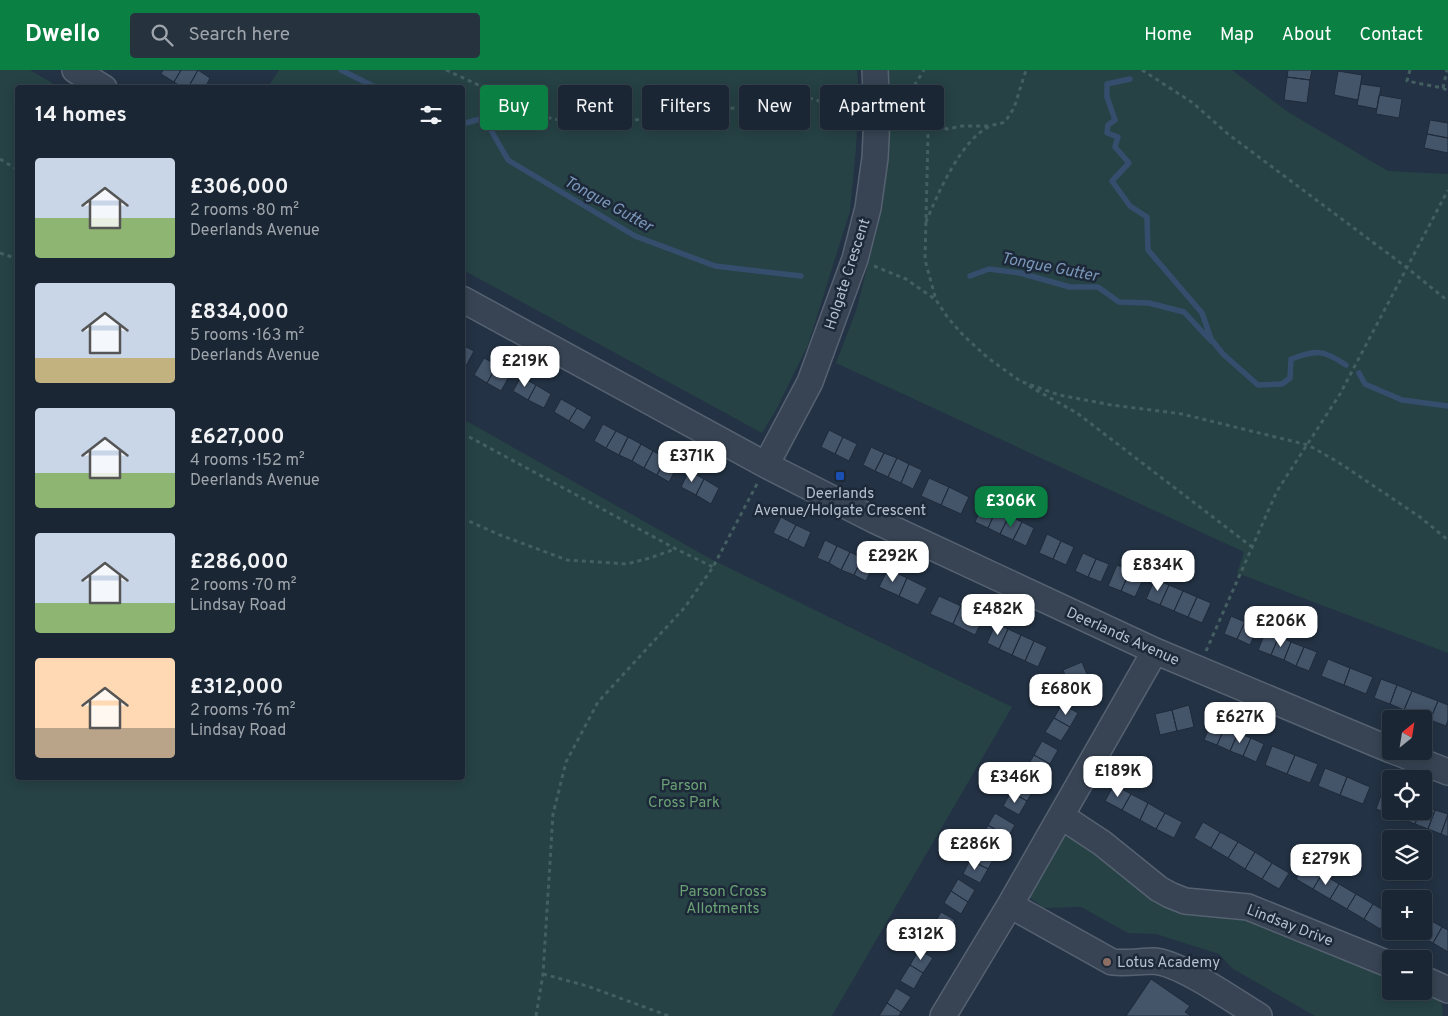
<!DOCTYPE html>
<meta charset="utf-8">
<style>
:root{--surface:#1a2633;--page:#27323f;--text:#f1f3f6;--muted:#9fa5ac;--line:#38434e;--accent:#0b8043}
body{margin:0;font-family:Overpass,sans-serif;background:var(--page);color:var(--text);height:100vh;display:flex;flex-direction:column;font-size:19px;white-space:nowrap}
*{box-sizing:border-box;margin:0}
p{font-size:16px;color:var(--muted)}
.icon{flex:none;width:28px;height:28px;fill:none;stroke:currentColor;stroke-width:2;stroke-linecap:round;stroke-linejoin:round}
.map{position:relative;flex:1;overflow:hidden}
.side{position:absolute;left:15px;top:15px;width:450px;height:695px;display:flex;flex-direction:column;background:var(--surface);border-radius:5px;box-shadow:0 2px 12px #0003,0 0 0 1px var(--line)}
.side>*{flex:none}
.top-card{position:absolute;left:480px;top:15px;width:475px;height:45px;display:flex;gap:10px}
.needle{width:32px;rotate:30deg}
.buttons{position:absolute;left:1382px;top:640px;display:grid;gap:10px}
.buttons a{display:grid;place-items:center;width:50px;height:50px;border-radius:5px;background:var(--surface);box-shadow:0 2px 12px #0003,0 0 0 1px var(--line);font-size:25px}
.price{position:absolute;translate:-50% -42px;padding:0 11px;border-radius:10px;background:#fff;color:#222;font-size:16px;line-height:32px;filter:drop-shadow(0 1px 2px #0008)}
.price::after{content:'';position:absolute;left:50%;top:30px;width:15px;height:11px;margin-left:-8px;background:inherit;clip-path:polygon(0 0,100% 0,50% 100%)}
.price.selected{background:var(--accent);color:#fff}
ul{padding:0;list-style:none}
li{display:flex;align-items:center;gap:15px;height:125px;padding:0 20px}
li span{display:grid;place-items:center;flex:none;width:140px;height:100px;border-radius:5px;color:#555}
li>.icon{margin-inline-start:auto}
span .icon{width:60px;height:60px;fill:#fffc;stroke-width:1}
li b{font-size:21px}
h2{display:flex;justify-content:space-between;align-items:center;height:60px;padding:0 20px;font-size:21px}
.pill{padding:0 18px;border-radius:5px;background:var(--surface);box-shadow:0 2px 12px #0003,0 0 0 1px var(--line);font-size:18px;line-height:45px}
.pill.selected{background:var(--accent);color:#fff}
header{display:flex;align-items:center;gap:30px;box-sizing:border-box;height:70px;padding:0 25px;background:var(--accent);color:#fff}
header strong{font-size:24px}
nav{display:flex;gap:28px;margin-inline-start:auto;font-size:18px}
.search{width:350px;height:45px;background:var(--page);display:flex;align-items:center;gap:12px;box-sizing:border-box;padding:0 18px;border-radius:5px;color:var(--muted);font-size:19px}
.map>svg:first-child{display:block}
</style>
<header>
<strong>Dwello</strong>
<div class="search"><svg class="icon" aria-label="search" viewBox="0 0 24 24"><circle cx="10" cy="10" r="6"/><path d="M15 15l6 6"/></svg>Search here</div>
<nav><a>Home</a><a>Map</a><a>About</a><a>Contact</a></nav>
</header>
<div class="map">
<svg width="1448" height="946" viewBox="0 0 1448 946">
<rect width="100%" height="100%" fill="#233244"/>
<path fill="#264245" d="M0,0H30L59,17L18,18V708H462L463,349L709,488L1012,637L832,946H0Z
M279,0H857L859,27L856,78L850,141L808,275L776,340L762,363L463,200L462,18L268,17Z
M888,0H1232L1288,42L1388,101L1448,104V583L1237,503L1244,482L836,293L856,241L880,147L891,35Z
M1064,760L1127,804L1251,847L1391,902V921H1424L1441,929L1443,944L1442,946H1315L1233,899L1219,884L1156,864L1128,863L1081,837L1044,838L1027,826Z"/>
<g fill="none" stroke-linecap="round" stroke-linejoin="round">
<path stroke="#364e6d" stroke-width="5.5" d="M341,0L377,18
M1130,9L1107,14V27L1115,50L1108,55L1107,63L1118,67L1115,77L1129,93L1112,111L1130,136L1147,147L1148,180L1202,243L1211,269L1223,284L1258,315L1282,314L1290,308L1291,289C1317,280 1322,279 1346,295
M462,54L484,48L508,90L635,166L715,196L801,206
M970,206L989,199L1020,203L1070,217H1098L1119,232L1149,233L1184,242L1211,271
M1359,303L1365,314L1402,330L1448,336"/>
</g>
<path fill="#445469" stroke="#1f2b3b" d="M163,0H181L174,12L161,4Z
M181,0H198L188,18H183L174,12Z
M198,0L210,8L205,18H188Z
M1288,0H1312L1310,10L1287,7Z
M1338,1L1362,5L1358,30L1334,25Z
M1287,7L1310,10L1307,33L1284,30Z
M1361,14L1381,17L1377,39L1357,35Z
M1379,25L1402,29L1399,48L1376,44Z
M1430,50L1448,53V68L1427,64Z
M1427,64L1448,68V83L1424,78Z
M462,275L474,281L466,296L462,294Z
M484,288L497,295L487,313L474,305Z
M497,295L511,303L501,321L487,313Z
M521,307L536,315L528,330L513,321Z
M536,315L551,324L544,338L528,330Z
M561,329L577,338L569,351L554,342Z
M577,338L592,347L584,360L569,351Z
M603,354L616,361L606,378L594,371Z
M829,360L843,367L835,384L821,377Z
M616,361L628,367L619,385L606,378Z
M628,367L641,374L632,391L619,385Z
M843,367L857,374L849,391L835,384Z
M641,374L653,381L644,398L632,391Z
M871,377L884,383L875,401L863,395Z
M653,381L666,388L657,405L644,398Z
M884,383L897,388L888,407L875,401Z
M666,388L678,395L669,412L657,405Z
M897,388L909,394L901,413L888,407Z
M909,394L922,400L913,419L901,413Z
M689,401L704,409L696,425L681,417Z
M929,408L949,417L941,435L921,426Z
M704,409L719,418L711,434L696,425Z
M949,417L969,427L961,444L941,435Z
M983,434L996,440L988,458L975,452Z
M996,440L1009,446L1000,464L988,458Z
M1009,446L1022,452L1013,470L1000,464Z
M781,447L796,455L788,470L773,463Z
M1022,452L1034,458L1026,476L1013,470Z
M796,455L811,462L804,478L788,470Z
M1047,464L1061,471L1053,489L1039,483Z
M825,470L837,476L829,493L817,488Z
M1061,471L1074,477L1066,495L1053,489Z
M837,476L850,482L841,500L829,493Z
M850,482L862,488L854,505L841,500Z
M1083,483L1096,489L1088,507L1075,501Z
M862,488L874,494L866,511L854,505Z
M1096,489L1109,494L1101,512L1088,507Z
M1117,495L1130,501L1121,521L1108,516Z
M888,499L907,508L899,526L879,517Z
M1130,501L1144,507L1135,527L1121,521Z
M907,508L927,518L918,535L899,526Z
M1155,509L1169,515L1160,535L1146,529Z
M1169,515L1183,521L1174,541L1160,535Z
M1183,521L1197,527L1188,547L1174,541Z
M939,526L961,536L953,554L930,544Z
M1197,527L1211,533L1202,553L1188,547Z
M961,536L984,547L975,565L953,554Z
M1231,546L1245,552L1237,569L1224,564Z
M1245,552L1258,557L1250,575L1237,569Z
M996,553L1008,559L999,579L987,573Z
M1008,559L1021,565L1012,585L999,579Z
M1266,561L1279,566L1271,585L1258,580Z
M1021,565L1034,571L1025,591L1012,585Z
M1279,566L1291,572L1284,590L1271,585Z
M1034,571L1047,577L1038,597L1025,591Z
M1291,572L1304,577L1296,596L1284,590Z
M1304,577L1317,582L1309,601L1296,596Z
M1328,589L1350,598L1344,615L1321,606Z
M1082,592L1088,607L1069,615L1063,600Z
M1350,598L1373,607L1366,624L1344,615Z
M1088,607L1094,622L1076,630L1069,615Z
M1381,609L1397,615L1390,634L1374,628Z
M1397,615L1412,621L1404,640L1390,634Z
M1412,621L1438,631L1430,650L1404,640Z
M1438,631L1448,635V650L1446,656L1430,650Z
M1062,634L1078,643L1070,657L1054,648Z
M1189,635L1194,657L1177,661L1172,640Z
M1172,640L1177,661L1160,665L1155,644Z
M1054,648L1070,657L1061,671L1045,662Z
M1212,651L1225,657L1217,675L1204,670Z
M1225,657L1238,663L1230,681L1217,675Z
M1238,663L1251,668L1243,686L1230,681Z
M1251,668L1264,674L1256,692L1243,686Z
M1042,671L1058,680L1050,694L1034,685Z
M1272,676L1295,685L1287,704L1265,695Z
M1034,685L1050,694L1041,709L1025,700Z
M1295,685L1318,694L1310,713L1287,704Z
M1325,698L1347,707L1340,725L1318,716Z
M1020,707L1036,716L1027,731L1011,722Z
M1347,707L1370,717L1363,734L1340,725Z
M1114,715L1131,724L1122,740L1105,731Z
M1383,720L1391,723V738L1389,744L1376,739Z
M1011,722L1027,731L1019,745L1003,736Z
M1131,724L1148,733L1140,750L1122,740Z
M1148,733L1165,743L1156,759L1140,750Z
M1424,735L1435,740L1428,759L1415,754L1420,741H1424Z
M1391,738V741H1405L1402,749L1389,744Z
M1435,740L1448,744L1441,764L1428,759Z
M1405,741H1420L1415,754L1402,749Z
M995,743L1015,755L1008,767L988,755Z
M1165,743L1182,752L1174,768L1156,759Z
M1448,745V767L1441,764Z
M1203,752L1220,762L1211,778L1194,768Z
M988,755L1008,767L1001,779L981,767Z
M1220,762L1238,772L1228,788L1211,778Z
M1238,772L1255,782L1245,799L1228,788Z
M978,777L995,786L988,799L970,790Z
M1255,782L1272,793L1262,809L1245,799Z
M970,790L988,799L980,813L963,804Z
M1272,793L1289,803L1279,819L1262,809Z
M1305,794L1322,804L1313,819L1296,809Z
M1322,804L1339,814L1330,829L1313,819Z
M958,809L975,820L968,832L951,821Z
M1339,814L1356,824L1347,839L1330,829Z
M951,821L968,832L961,844L944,833Z
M1356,824L1373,834L1364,849L1347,839Z
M1373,834L1390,844L1380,859L1364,849Z
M941,842L955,850L946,866L932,858Z
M1425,847L1442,857L1433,873L1416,864L1417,861H1424V850Z
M1442,857L1448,860V882L1433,873Z
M932,858L946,866L937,881L923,874Z
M919,880L933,888L923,903L910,895Z
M910,895L923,903L914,919L900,911Z
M1151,909L1190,936L1185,942L1191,946H1126Z
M896,918L911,927L901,942L887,933Z
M887,933L901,942L899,946H879Z"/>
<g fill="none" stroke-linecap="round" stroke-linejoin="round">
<defs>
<path id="minor" d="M75,0L104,18
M462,229L766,395L876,451L1155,581L1391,680
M766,395L810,312L855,189L868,138L875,88L877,46L875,0
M1394,681L1448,702
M1061,746L1102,773L1159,819L1170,825L1185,831L1248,837L1391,895
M1010,835L1112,892C1126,894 1140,891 1154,891C1181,893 1234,931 1259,946
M1424,909L1448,920
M943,946L1010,835L1155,581"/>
</defs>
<use href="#minor" stroke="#566271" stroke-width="28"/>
<path stroke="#445f61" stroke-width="3" stroke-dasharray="4 4" stroke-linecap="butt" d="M446,0L552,49L573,51H624L704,43L803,26L832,35L846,44H856
M1142,0L1193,33L1228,64L1406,197L1448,231
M1410,0L1407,11L1443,18L1448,21
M1443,18L1447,0
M897,45C915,45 923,48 928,65L925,190L936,230L948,248L964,266L988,288L1020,311L1059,325L1111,335L1182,344L1308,375L1338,392L1420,447L1448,470
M903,45L909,24L924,0
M922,50L947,59L962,56H989
M0,89L18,100
M926,152C938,123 961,70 990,56C995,54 1000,54 1005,52L1014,38L1026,0
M0,183L18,189
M874,196L906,209L936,230
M1029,316L1077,343L1252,477
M462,363L676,479L713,497
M462,448L500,465L567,490L627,494L650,488L675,479
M1206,581L1277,421L1340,324L1448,120
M543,904L587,916L669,946
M536,946L543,904L553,744L566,692L598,632L685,537L713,497L757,414"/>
<use href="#minor" stroke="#384454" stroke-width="25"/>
</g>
<rect fill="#1a4fb4" stroke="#1d2939" stroke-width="2" x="835" y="401" width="10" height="10" rx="2.5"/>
<circle fill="#8d6e63" stroke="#1d2939" stroke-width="2" cx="1107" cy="892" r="5"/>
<g text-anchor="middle" stroke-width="5" stroke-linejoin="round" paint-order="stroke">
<g font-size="15" fill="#b5bfcd" stroke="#1d2939">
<text transform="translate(847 204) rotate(-72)" y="5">Holgate Crescent</text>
<text transform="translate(1123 566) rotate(24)" y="5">Deerlands Avenue</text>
<text transform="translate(1290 855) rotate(21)" y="5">Lindsay Drive</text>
</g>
<g font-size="15" fill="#b5bfcd" stroke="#1d2939">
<text x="840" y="428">Deerlands<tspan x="840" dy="17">Avenue/Holgate Crescent</tspan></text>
<text x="1117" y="897" text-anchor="start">Lotus Academy</text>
</g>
<g font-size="15" fill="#6aa175" stroke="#1d2939">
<text x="684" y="720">Parson<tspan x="684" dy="17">Cross Park</tspan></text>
<text x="723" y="826">Parson Cross<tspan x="723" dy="17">Allotments</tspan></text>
</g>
<g font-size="16" font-style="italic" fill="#7a96b8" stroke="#1d2939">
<text transform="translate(609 133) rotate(29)" y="6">Tongue Gutter</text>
<text transform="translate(1050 196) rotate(11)" y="6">Tongue Gutter</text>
</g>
</g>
</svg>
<div class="buttons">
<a><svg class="needle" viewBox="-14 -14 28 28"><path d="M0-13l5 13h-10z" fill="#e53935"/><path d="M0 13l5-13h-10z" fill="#9fa5ac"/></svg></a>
<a><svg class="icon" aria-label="locate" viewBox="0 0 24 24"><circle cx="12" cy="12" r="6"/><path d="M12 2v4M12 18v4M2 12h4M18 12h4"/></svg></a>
<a><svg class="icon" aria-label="layers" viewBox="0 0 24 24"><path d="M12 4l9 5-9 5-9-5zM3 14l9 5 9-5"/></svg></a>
<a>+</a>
<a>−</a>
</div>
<b class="price" style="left:525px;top:318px">£219K</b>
<b class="price" style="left:692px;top:413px">£371K</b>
<b class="price selected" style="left:1011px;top:458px">£306K</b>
<b class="price" style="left:893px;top:513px">£292K</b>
<b class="price" style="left:1158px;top:522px">£834K</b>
<b class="price" style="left:998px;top:566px">£482K</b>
<b class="price" style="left:1281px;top:578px">£206K</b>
<b class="price" style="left:1066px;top:646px">£680K</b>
<b class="price" style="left:1240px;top:674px">£627K</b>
<b class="price" style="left:1118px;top:728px">£189K</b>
<b class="price" style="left:1015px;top:734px">£346K</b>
<b class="price" style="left:975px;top:801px">£286K</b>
<b class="price" style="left:1326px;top:816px">£279K</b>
<b class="price" style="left:921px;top:891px">£312K</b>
<div class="top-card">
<a class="pill selected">Buy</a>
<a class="pill">Rent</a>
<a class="pill">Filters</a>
<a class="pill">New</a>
<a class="pill">Apartment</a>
</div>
<section class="side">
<h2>14 homes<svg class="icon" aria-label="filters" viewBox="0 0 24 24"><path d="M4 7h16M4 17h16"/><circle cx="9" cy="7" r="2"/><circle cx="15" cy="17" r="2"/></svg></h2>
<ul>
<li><span style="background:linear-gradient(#c9d6e8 60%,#8fb573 0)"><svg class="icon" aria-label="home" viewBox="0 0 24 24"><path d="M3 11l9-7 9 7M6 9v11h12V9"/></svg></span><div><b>£306,000</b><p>2 rooms · 80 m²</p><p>Deerlands Avenue</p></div></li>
<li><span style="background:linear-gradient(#c9d6e8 75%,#c2b280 0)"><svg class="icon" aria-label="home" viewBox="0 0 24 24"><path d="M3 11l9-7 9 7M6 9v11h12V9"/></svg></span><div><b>£834,000</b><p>5 rooms · 163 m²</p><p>Deerlands Avenue</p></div></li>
<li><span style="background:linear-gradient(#c9d6e8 65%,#8fb573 0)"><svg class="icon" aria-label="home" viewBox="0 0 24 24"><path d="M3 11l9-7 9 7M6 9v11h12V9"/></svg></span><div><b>£627,000</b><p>4 rooms · 152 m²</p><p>Deerlands Avenue</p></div></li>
<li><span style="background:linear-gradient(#c9d6e8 70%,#8fb573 0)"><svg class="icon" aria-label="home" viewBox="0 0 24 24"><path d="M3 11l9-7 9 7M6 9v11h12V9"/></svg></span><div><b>£286,000</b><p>2 rooms · 70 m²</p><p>Lindsay Road</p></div></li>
<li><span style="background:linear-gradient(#ffd9b3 70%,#b9a48a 0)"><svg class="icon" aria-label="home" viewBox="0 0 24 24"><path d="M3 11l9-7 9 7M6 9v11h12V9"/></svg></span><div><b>£312,000</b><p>2 rooms · 76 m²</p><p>Lindsay Road</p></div></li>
</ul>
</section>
</div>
